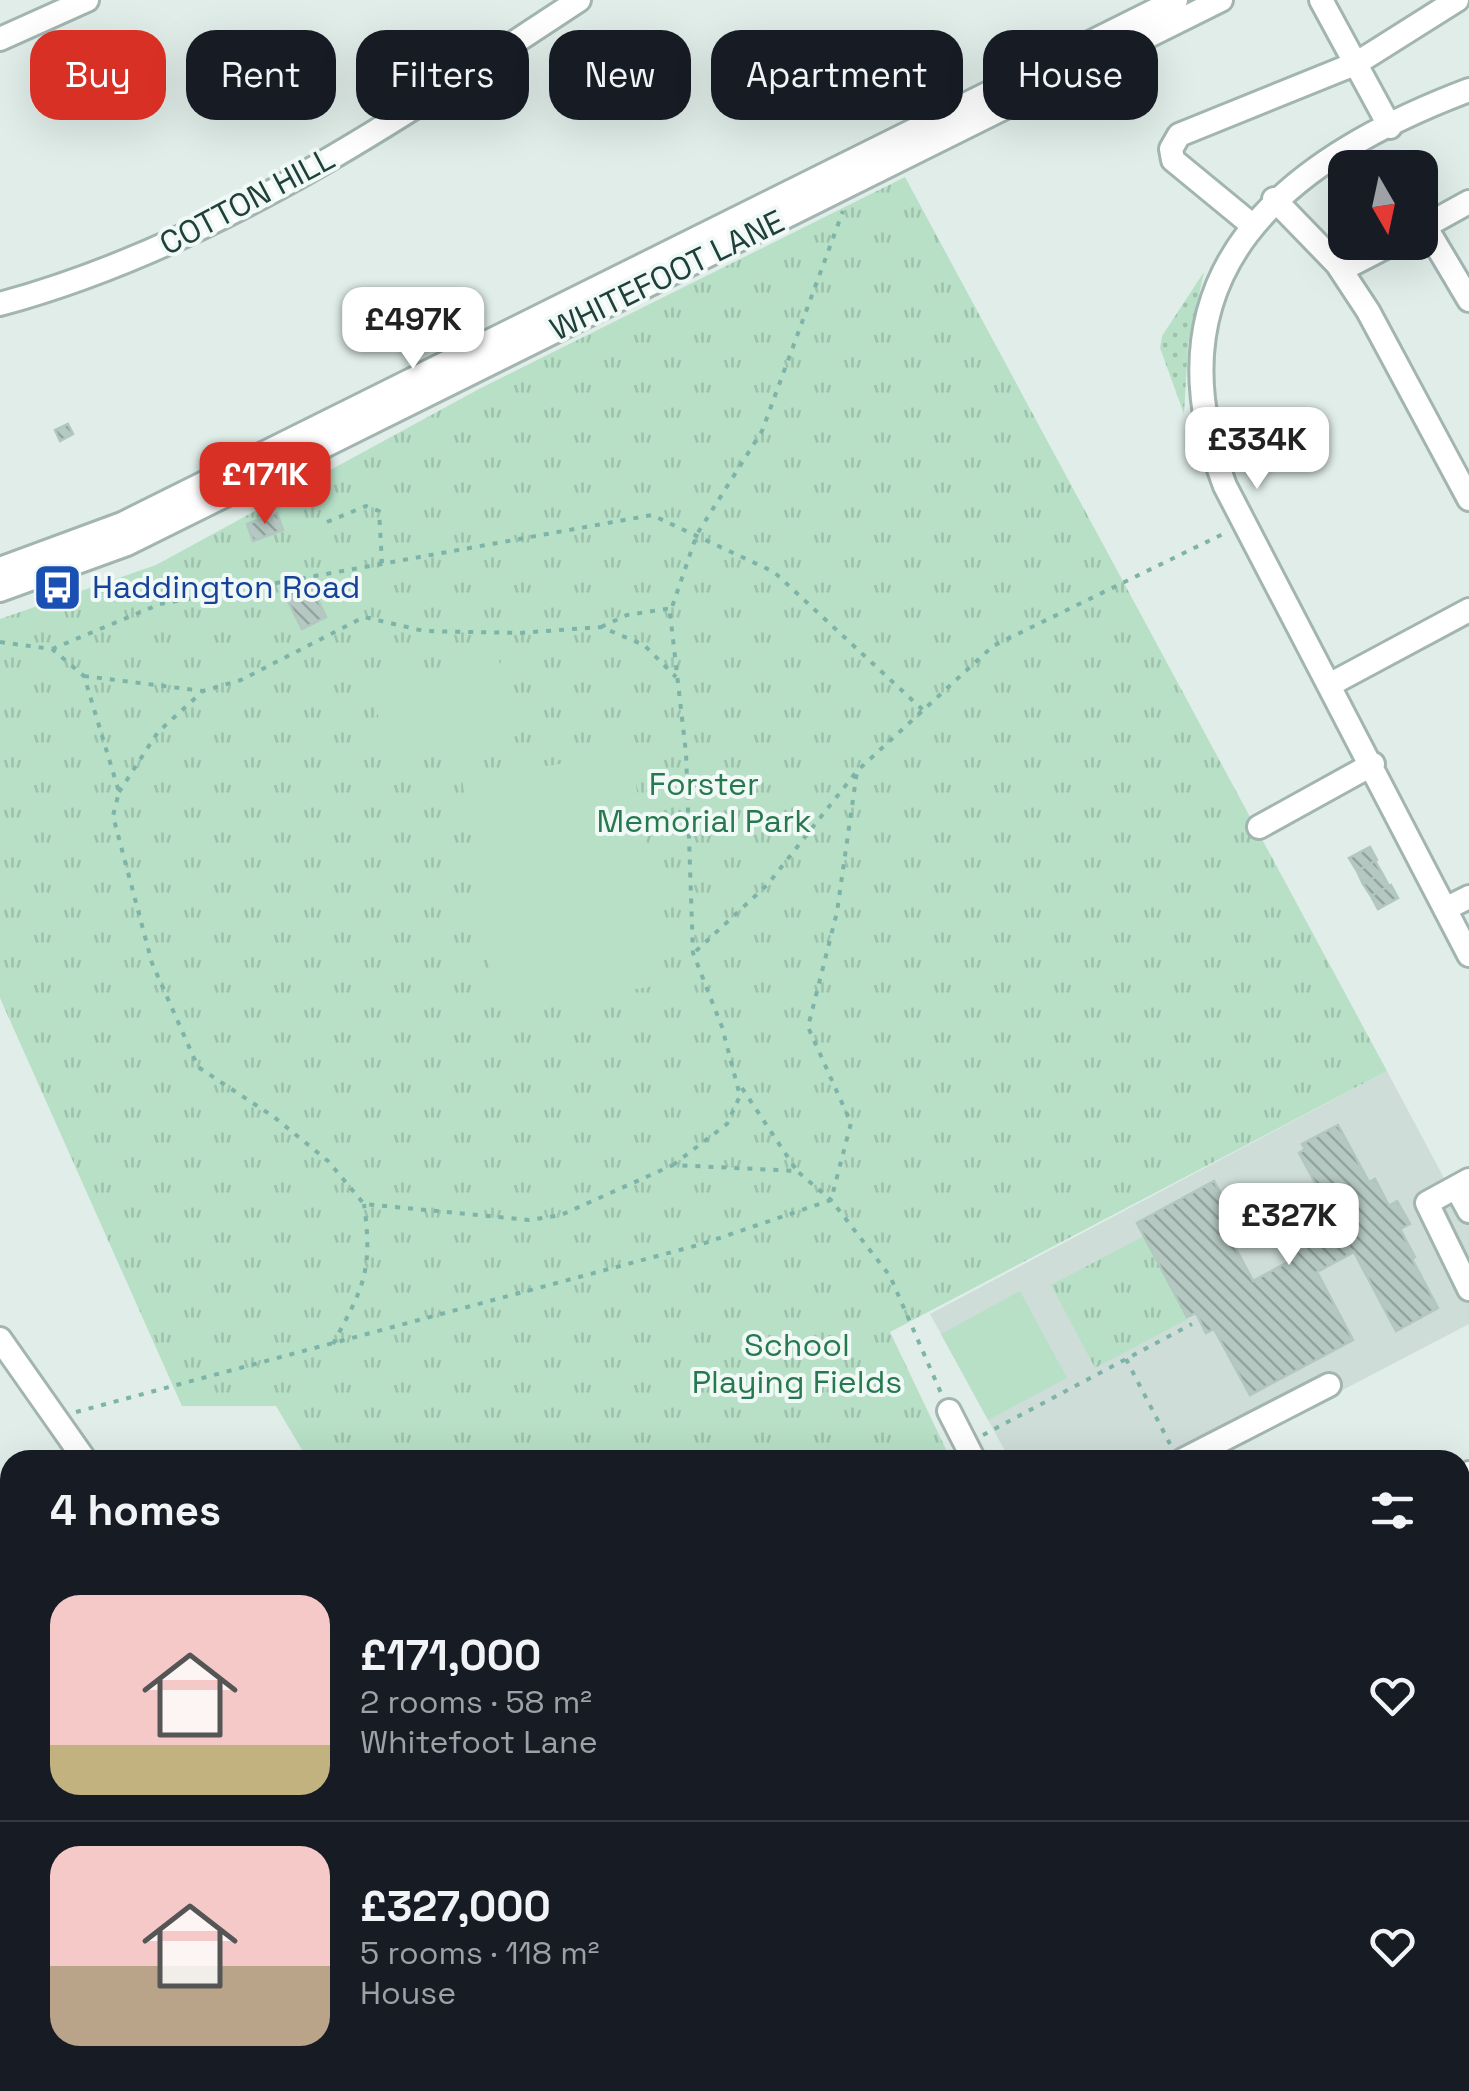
<!DOCTYPE html>
<meta charset="utf-8">
<style>
:root{--surface:#171b24;--page:#20242c;--text:#f1f3f6;--muted:#9ea1a6;--line:#363941;--accent:#d93025}
body{margin:0;font-family:"Space Grotesk",sans-serif;background:var(--page);color:var(--text);height:100vh;display:flex;flex-direction:column;font-size:38px;white-space:nowrap}
*{box-sizing:border-box;margin:0}
p{font-size:32px;color:var(--muted)}
.icon{flex:none;width:55px;height:55px;fill:none;stroke:currentColor;stroke-width:2;stroke-linecap:round;stroke-linejoin:round}
.map{position:relative;flex:1;overflow:hidden}
.drawer{position:absolute;left:0px;top:1450px;width:1470px;height:642px;display:flex;flex-direction:column;background:var(--surface);border-radius:30px 30px 0 0;box-shadow:0 10px 40px #0002}
.drawer>*{flex:none}
.hud{position:absolute;left:30px;top:30px;width:1410px;height:90px;display:flex;gap:20px}
.needle{width:65px;rotate:171deg}
.tools{position:absolute;left:1328px;top:150px;display:grid;gap:20px}
.tools a{display:grid;place-items:center;width:110px;height:110px;border-radius:20px;background:var(--surface);box-shadow:0 10px 40px #0002;font-size:50px}
.price{position:absolute;translate:-50% -85px;padding:0 22px;border-radius:20px;background:#fff;color:#222;font-size:32px;line-height:65px;filter:drop-shadow(0 2px 5px #0008)}
.price::after{content:'';position:absolute;left:50%;top:60px;width:30px;height:22px;margin-left:-15px;background:inherit;clip-path:polygon(0 0,100% 0,50% 100%)}
.price.on{background:var(--accent);color:#fff}
ul{padding:0;list-style:none}
li{display:flex;align-items:center;gap:30px;height:250px;padding:0 50px}
li+li{border-top:2px solid var(--line)}
li span{display:grid;place-items:center;flex:none;width:280px;height:200px;border-radius:30px;color:#555}
li>.icon{margin-inline-start:auto}
span .icon{width:120px;height:120px;fill:#fffc;stroke-width:1}
li b{font-size:42px}
h2{display:flex;justify-content:space-between;align-items:center;height:120px;padding:0 50px;font-size:42px}
.tag{padding:0 35px;border-radius:30px;background:var(--surface);box-shadow:0 10px 40px #0002;font-size:35px;line-height:90px}
.tag.on{background:var(--accent);color:#fff}
.map>svg:first-child{display:block}
</style>
<div class="map">
<svg width="1469" height="2091" viewBox="0 0 1469 2091">
<defs>
<pattern id="grass-dots" width="8" height="8" patternUnits="userSpaceOnUse" patternTransform="scale(2.5)"><rect width="8" height="8" fill="#b7e0c7"/><path d="M2 2h.1M6 6h.1" fill="none" stroke="#9dc1ac" stroke-width="1.8" stroke-linecap="round"/></pattern>
<pattern id="park-tufts" width="24" height="20" patternUnits="userSpaceOnUse" patternTransform="scale(2.5)"><rect width="24" height="20" fill="#b7e0c7"/><path d="M3 7l-1-3M5 7V3M7 7l1-3M15 17l-1-3M17 17v-4M19 17l1-3" fill="none" stroke="#9dc1ac"/></pattern>
<pattern id="building-back-hatch" width="6" height="6" patternUnits="userSpaceOnUse" patternTransform="scale(2.5)"><rect width="6" height="6" fill="#b6c8c2"/><path d="M-1 5l2 2M0 0l6 6M5-1l2 2" fill="none" stroke="#93a49f"/></pattern>
</defs>
<rect width="100%" height="100%" fill="#e0ede8"/>
<path fill="#cfddd8" d="M1387,1071L1469,1225V1324L1209,1460H1010L930,1314Z"/>
<path fill="url(#grass-dots)" d="M1204,272L1188,344L1184,414L1160,348L1162,336Z"/>
<path fill="url(#park-tufts)" d="M905,177L1387,1071L890,1332L951,1460H308L276,1406H182L0,998V619L156,565L479,389Z
M1144,1236L1188,1319L1095,1368L1051,1285Z"/>
<path fill="#b7e0c7" d="M498,656L517,736L389,765L371,684Z
M631,753L667,984L498,1011L462,779Z
M1020,1291L1067,1378L988,1420L941,1334Z"/>
<path fill="url(#building-back-hatch)" stroke="#b2c7c0" stroke-width="2.5" d="M68,424L73,434L60,441L55,430Z
M277,513L283,530L253,541L247,524Z
M309,581L326,617L302,629L284,593Z
M1370,847L1377,860L1357,871L1349,858Z
M1375,861L1382,873L1363,884L1357,871Z
M1382,873L1389,886L1371,896L1363,884Z
M1391,885L1398,898L1378,909L1371,896Z
M1338,1125L1369,1182L1375,1179L1389,1206L1397,1201L1410,1224L1400,1229L1415,1257L1412,1259L1438,1308L1396,1331L1354,1252L1317,1272L1353,1340L1250,1395L1214,1329L1206,1333L1196,1313L1187,1317L1137,1223L1214,1181L1236,1222L1225,1228L1253,1281L1297,1257L1282,1229L1327,1205L1299,1153L1305,1149L1302,1144Z
M9,1801L10,1820L0,1821V1803Z
M9,1940L10,1995L0,1997V1941Z
M10,2018V2077L1,2079L0,2020Z"/>
<g fill="none" stroke-linecap="round" stroke-linejoin="round">
<defs>
<path id="minor" d="M1321,0L1390,127
M0,39L87,0
M1469,90C1286,159 1143,272 1225,486L1469,955
M1274,199L1337,264L1368,311L1469,499
M1252,225L1173,160L1171,149L1179,135L1357,63L1457,0
M1425,226L1469,300
M1420,229L1469,202
M1341,270L1395,242
M0,304C212,247 398,119 579,0
M0,569L122,524L1176,0
M0,590L127,544L1221,0
M1331,684L1469,610
M1259,827L1373,764
M1445,909L1469,897
M1469,1180L1427,1203L1469,1289
M1456,1187L1469,1211
M0,1339L85,1460
M949,1411L974,1460
M1183,1460L1329,1385
M1460,1478L1469,1473
M0,1657L10,1669
M0,1714L10,1707
M1460,1778L1469,1774
M0,1915L10,1913
M1460,2071L1469,2066
M534,2082L539,2091
M1339,2082L1344,2091
M301,2091L321,2082
M565,2091L577,2082
M1301,2091L1315,2082
M1421,2091L1437,2082"/>
</defs>
<use href="#minor" stroke="#a2b5b0" stroke-width="28"/>
<path stroke="#7eb3a8" stroke-width="4" stroke-dasharray="5 8" stroke-linecap="butt" d="M327,522L366,506L379,511L382,563
M601,627L627,615L672,608
M0,642L52,649L84,676L119,792L113,816L152,963L198,1067L274,1117L328,1161L364,1204L529,1220L561,1215L673,1165L797,1171L831,1200L890,1276L941,1393
M52,649L160,604L652,515L774,572L923,710
M84,676L203,691
M119,792L158,732L203,691L241,680L364,617L424,631L519,633L601,627L644,645L676,677
M696,951L768,884L857,771L993,646L1225,533
M742,1088L797,1171
M673,1165L727,1124L740,1096L722,1027L693,953L686,753L670,613L697,534L762,431L843,211
M333,1344C364,1286 373,1271 364,1204
M1126,1359L1170,1444
M76,1412L702,1244L831,1200L851,1123L808,1027L837,912L857,771
M983,1435L1192,1324
M0,1844L10,1843"/>
<use href="#minor" stroke="#fff" stroke-width="22"/>
</g>
<defs>
<symbol id="bus-square" viewBox="-11 -11 22 22"><rect x="-9" y="-9" width="18" height="18" rx="4" fill="#1a4fb4" stroke="#f1f9f6"/><path d="M-5-6H5V4H4V6H2V4H-2V6H-4V4H-5ZM-3.5-4V0h7V-4ZM-3.5 1.2v1.5H-2V1.2ZM2 1.2v1.5H3.5V1.2Z" fill="#fff"/></symbol>
</defs>
<g fill-rule="evenodd">
<use href="#bus-square" x="30" y="560" width="55" height="55"/>
</g>
<g text-anchor="middle" stroke-width="8" stroke-linejoin="round" paint-order="stroke">
<g font-size="32" fill="#1f3f3a" stroke="#f1f9f6">
<text transform="translate(247 201) rotate(-28)" y="11">COTTON HILL</text>
<text transform="translate(667 275) rotate(-26)" y="11">WHITEFOOT LANE</text>
</g>
<g font-size="32" fill="#164399" stroke="#f1f9f6" text-anchor="start">
<text x="92" y="598">Haddington Road</text>
</g>
<g font-size="32" fill="#26794f" stroke="#f1f9f6">
<text x="704" y="795">Forster<tspan x="704" dy="37">Memorial Park</tspan></text>
<text x="797" y="1356">School<tspan x="797" dy="37">Playing Fields</tspan></text>
</g>
</g>
</svg>
<div class="tools">
<a><svg class="needle" viewBox="-14 -14 28 28"><path d="M0-13l5 13h-10z" fill="#e53935"/><path d="M0 13l5-13h-10z" fill="#9ea1a6"/></svg></a>
</div>
<b class="price" style="left:413px;top:372px">£497K</b>
<b class="price" style="left:1257px;top:492px">£334K</b>
<b class="price on" style="left:265px;top:527px">£171K</b>
<b class="price" style="left:1289px;top:1268px">£327K</b>
<div class="hud">
<a class="tag on">Buy</a>
<a class="tag">Rent</a>
<a class="tag">Filters</a>
<a class="tag">New</a>
<a class="tag">Apartment</a>
<a class="tag">House</a>
</div>
<section class="drawer">
<h2>4 homes<svg class="icon" aria-label="filters" viewBox="0 0 24 24"><path d="M4 7h16M4 17h16"/><circle cx="9" cy="7" r="2"/><circle cx="15" cy="17" r="2"/></svg></h2>
<ul>
<li><span style="background:linear-gradient(#f6c9c9 75%,#c2b280 0)"><svg class="icon" aria-label="home" viewBox="0 0 24 24"><path d="M3 11l9-7 9 7M6 9v11h12V9"/></svg></span><div><b>£171,000</b><p>2 rooms · 58 m²</p><p>Whitefoot Lane</p></div><svg class="icon" aria-label="heart" viewBox="0 0 24 24"><path d="M12 20l-8-8c-3-5 5-10 8-4 3-6 11-1 8 4z"/></svg></li>
<li><span style="background:linear-gradient(#f6c9c9 60%,#b9a48a 0)"><svg class="icon" aria-label="home" viewBox="0 0 24 24"><path d="M3 11l9-7 9 7M6 9v11h12V9"/></svg></span><div><b>£327,000</b><p>5 rooms · 118 m²</p><p>House</p></div><svg class="icon" aria-label="heart" viewBox="0 0 24 24"><path d="M12 20l-8-8c-3-5 5-10 8-4 3-6 11-1 8 4z"/></svg></li>
</ul>
</section>
</div>
